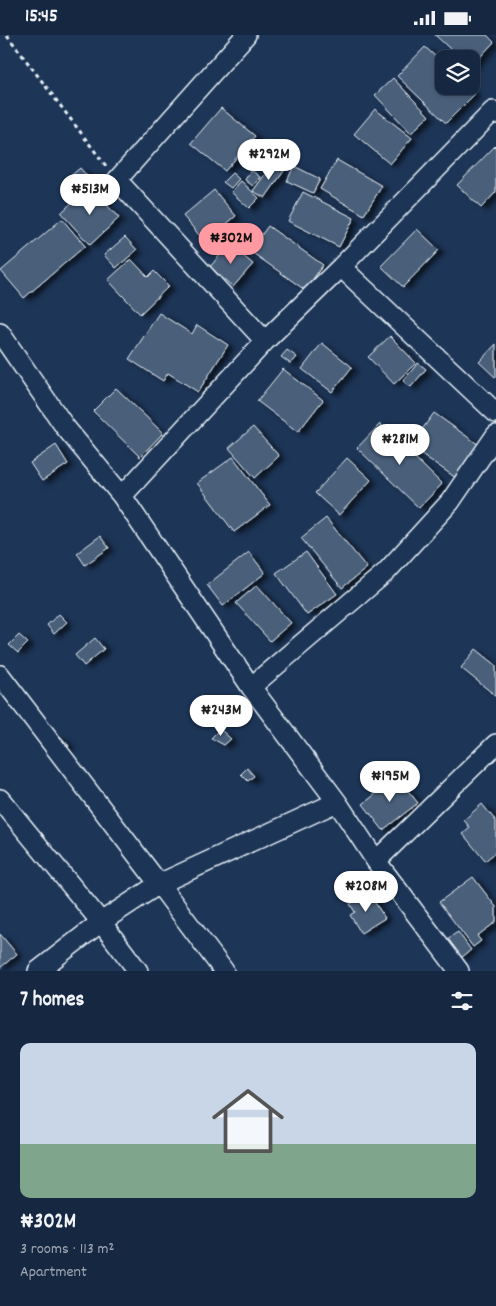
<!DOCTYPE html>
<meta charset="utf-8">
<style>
:root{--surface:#162841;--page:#23344c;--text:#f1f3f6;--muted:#9ea6b1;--line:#35445a;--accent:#ff9aa2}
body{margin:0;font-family:Dekko,sans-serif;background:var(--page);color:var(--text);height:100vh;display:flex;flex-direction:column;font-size:19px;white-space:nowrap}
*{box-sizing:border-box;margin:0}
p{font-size:16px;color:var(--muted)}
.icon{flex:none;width:28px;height:28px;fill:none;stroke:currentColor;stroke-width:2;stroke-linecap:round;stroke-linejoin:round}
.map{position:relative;height:936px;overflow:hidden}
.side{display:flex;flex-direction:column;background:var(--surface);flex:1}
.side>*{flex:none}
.controls{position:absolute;left:435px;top:15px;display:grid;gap:10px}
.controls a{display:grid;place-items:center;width:45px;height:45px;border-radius:10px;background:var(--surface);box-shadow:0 1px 4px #0004,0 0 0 1px var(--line);font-size:25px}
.price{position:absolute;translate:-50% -42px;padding:0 11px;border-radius:18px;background:#fff;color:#222;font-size:16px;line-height:32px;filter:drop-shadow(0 1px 2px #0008)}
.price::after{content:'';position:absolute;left:50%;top:30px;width:15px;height:11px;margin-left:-8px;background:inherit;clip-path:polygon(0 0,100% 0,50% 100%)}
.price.on{background:var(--accent);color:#111}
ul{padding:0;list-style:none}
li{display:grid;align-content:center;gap:10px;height:265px;padding:0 20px}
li+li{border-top:1px solid var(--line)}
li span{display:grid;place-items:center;height:155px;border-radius:10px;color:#555}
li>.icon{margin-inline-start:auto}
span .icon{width:90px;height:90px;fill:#fffc;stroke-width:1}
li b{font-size:21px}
h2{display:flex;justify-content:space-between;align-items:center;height:60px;padding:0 20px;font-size:21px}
.status{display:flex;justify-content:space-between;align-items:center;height:35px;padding:0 25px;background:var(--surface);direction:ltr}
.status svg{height:14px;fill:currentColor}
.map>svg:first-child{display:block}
</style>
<div class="status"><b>15:45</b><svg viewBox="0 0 49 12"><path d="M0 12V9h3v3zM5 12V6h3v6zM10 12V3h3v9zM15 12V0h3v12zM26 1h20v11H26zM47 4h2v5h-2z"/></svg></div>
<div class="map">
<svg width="496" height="936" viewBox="0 0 496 936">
<defs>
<filter id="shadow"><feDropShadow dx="5.5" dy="3" stdDeviation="2.5" flood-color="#0009"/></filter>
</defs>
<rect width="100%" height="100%" fill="#1d3557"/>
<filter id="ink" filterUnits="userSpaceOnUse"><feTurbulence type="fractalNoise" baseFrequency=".02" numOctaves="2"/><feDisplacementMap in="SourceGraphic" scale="10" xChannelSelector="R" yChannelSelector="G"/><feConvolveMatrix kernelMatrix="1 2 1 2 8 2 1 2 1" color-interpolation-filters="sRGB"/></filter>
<g filter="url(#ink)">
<path fill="#495e7a" stroke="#e8f1f8" filter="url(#shadow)" d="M435,0H487L494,7L471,32V24H461Z
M425,12L444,29V51H467L475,59L446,88L397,41Z
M393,43L429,81L411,98L375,60Z
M221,73L255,101L225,136L191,108Z
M375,74L412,103L390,129L354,99Z
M496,110V157L481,173L457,150Z
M337,125L382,151L364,180L320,154Z
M273,128L284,136L265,163L253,156Z
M294,131L320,144L313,158L287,146Z
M80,133L88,142L74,153L67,144Z
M251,135L260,142L253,151L245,145Z
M232,138L239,144L231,153L223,147Z
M241,146L259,163L249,173L231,157Z
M89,151L119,183L90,210L61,178Z
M214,155L236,181L205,207L183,181Z
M303,157L354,183L339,212L288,186Z
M62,184L85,211L24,263L1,236Z
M268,191L323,230L305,255L250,216Z
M417,194L439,215L403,252L381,231Z
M125,202L137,215L116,233L104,220Z
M229,209L253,229L233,252L210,232Z
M131,224L148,242L154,236L169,251L140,279L108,245Z
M159,278L192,299L197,290L228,310L198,357L168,338L163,346L129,324Z
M390,301L416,328L394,349L368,322Z
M322,308L352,332L332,357L302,334Z
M496,309V343L479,327Z
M287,315L297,322L291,329L281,322Z
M418,328L426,334L411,352L403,346Z
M283,334L323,365L298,397L257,366Z
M116,353L163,398L140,422L93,376Z
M434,378L479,410L456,443L410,411Z
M380,389L442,449L419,473L357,413Z
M253,392L279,421L255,443L229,413Z
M56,410L68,429L42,446L30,428Z
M233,422L270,470L234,497L197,448Z
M347,423L371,445L339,480L315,458Z
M326,483L367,533L342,553L301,503Z
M100,501L109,513L85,530L77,518Z
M249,517L265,538L223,571L207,550Z
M306,517L337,559L307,580L276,538Z
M257,550L291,588L270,606L236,568Z
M59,579L67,587L54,599L47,590Z
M19,600L28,608L18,618L9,610Z
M95,603L104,614L84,631L75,620Z
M476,614L496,630V661L461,633Z
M220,694L231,704L224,710L211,703Z
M59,700L69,711L64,716L54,704Z
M247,733L254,741L248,746L241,739Z
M397,742L418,768L383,795L363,769Z
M482,769L496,786V817L485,826L463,799L470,793L464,785Z
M473,842L496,872V887L477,901L481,906L473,912L439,867Z
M368,857L385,883L361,898L350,880L355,877L350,869Z
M458,897L471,915L461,923L447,904Z
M0,899L17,919L0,933Z"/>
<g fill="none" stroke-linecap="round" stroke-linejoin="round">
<defs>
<path id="minor" d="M246,0L117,145L265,306
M341,232L493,76L496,79
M0,298L65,392L122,461L251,652L337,767L376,826L459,936
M122,461L265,306L341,232L496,378
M0,640L159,849L337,767
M251,652L386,537L450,467L496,400
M0,764L101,887L138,936
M376,826L496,709
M38,936L101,887L159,849L224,936"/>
</defs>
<use href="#minor" stroke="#e8f1f8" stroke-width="22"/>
<path stroke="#e8f1f8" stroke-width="3" stroke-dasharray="4 4" stroke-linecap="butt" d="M7,0L106,131"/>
<use href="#minor" stroke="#1d3557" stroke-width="19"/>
</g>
</g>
</svg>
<div class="controls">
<a><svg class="icon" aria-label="layers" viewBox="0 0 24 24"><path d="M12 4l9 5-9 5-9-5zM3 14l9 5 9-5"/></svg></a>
</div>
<b class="price" style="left:269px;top:146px">₦292M</b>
<b class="price" style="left:90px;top:181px">₦513M</b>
<b class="price on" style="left:231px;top:230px">₦302M</b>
<b class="price" style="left:400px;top:431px">₦281M</b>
<b class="price" style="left:221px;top:702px">₦243M</b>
<b class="price" style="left:390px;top:768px">₦195M</b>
<b class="price" style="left:366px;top:878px">₦208M</b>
</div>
<section class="side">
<h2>7 homes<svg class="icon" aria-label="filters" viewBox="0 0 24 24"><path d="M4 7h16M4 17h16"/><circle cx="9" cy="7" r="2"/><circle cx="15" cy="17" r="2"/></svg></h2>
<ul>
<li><span style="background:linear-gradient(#c9d6e8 65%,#7fa58c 0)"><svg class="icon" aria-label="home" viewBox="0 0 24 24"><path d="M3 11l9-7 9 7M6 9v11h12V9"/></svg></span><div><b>₦302M</b><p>3 rooms · 113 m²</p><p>Apartment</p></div></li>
</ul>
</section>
